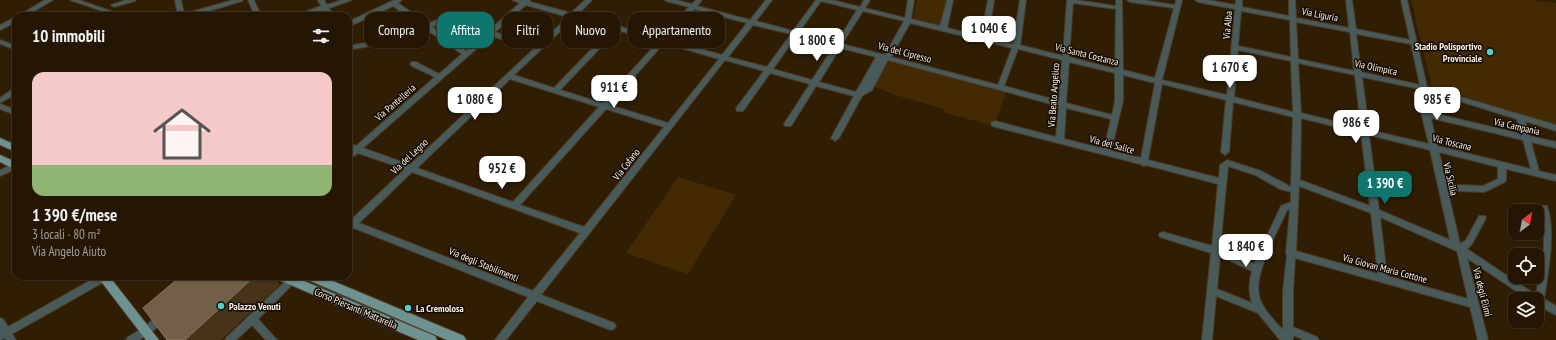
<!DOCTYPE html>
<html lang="it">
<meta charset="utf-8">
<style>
:root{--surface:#241603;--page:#2c1f0d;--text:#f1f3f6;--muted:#a39f9a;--line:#413525;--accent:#0f766e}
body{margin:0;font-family:"PT Sans Narrow",sans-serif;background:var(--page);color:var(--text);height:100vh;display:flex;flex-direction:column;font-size:15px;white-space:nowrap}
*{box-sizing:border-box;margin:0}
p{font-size:13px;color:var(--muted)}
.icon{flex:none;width:22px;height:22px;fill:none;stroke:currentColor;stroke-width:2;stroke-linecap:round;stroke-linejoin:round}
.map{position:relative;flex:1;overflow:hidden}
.panel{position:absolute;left:12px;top:12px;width:340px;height:268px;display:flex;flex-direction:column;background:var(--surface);border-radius:12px;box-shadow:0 1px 3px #0004,0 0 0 1px var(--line)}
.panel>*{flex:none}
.hud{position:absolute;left:364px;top:12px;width:380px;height:36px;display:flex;gap:8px}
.needle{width:26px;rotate:32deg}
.buttons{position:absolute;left:1508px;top:204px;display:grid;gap:8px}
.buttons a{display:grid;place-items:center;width:36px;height:36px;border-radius:8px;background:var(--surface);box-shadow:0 1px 3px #0004,0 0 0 1px var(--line);font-size:20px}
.price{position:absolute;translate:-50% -34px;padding:0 9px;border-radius:8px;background:#fff;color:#222;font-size:13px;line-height:26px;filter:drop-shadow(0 1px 2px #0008)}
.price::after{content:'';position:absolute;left:50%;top:24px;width:12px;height:9px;margin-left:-6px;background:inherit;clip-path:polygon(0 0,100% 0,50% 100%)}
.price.current{background:var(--accent);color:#fff}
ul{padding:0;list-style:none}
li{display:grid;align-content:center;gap:8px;height:212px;padding:0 20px}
li span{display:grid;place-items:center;height:124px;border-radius:12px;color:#555}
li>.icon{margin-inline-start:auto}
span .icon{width:72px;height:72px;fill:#fffc;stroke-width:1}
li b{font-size:17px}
h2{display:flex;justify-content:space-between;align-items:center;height:48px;padding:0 20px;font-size:17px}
.pill{padding:0 14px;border-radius:12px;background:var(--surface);box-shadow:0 1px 3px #0004,0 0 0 1px var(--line);font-size:14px;line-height:36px}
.pill.current{background:var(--accent);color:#fff}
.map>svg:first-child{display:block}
</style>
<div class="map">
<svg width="1556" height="340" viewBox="0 0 1556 340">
<rect width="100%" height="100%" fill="#301e04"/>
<path fill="#432a03" d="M917,0H947L940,26L913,20Z
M1410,0H1530L1556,3V125L1432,87L1415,17L1413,5Z
M992,16L1003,28L1013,44L989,37Z
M889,61L1006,92L994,126L943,112L944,109L892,94L874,86Z
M678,177L736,195L688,274L626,253Z"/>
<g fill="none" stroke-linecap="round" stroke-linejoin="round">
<defs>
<path id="minor" d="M45,0H53L26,16H18Z
M70,0H79L119,14L116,16L114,15Z
M126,0H136L135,1L114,7L111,5Z
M175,0H181L184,14L233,0H243L242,1L192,16H178Z
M248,0H254L261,16H255Z
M318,0H324L327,5L342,0H352L329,8L333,16H327L323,10L304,16H294L321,6Z
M394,0H402L398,3L428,24L451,13H455V15L432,27L466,51L520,3L512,0H530V2L571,13L585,0H592L577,15L661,38L689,7L666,1L665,0H675L692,4L696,0H702L697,6L750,20L766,0H772L756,21L793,31L816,0H832L860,7L864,0H870L865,8L905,18L908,0H914L911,19L940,26L947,0H953L947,28L981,36L988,0H994L988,38L1013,44L1020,0H1026L1020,45L1063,56L1067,0H1076L1116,6V0H1122L1123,70L1155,78L1174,8L1130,2L1127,0H1143L1175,5L1176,0H1182L1162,80L1227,95L1235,9L1198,2L1195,0H1208L1235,5L1236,0H1242V7L1289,16V0H1295L1296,18L1349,28L1346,0H1352L1356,29L1410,40L1401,0H1407L1427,87L1556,125V131L1525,121L1529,136L1556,142V148L1531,142L1539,171L1556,175V181L1506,169V180L1505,182L1484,192L1458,191L1447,188L1460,244L1466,240L1479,216H1485L1486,218L1472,244L1467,249L1536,295L1544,248V229L1540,208L1541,206H1547C1556,232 1548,272 1544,299L1556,306V315L1537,305V299H1528L1467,258L1488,340H1478L1470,307L1295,258L1293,291V327L1317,337L1319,340H1304L1293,335V340H1280L1258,313L1216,296L1212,340H1202L1211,253L1160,237L1159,235L1160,233L1163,232L1212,246L1218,184L1146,165L1144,166L1140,164L992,126L991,124L992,122L995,121L1056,137L1059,106L888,60L872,90L862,96L839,138L835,141L831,138L854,96L816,86L791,126H785L784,124L810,84L770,73L743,111H737L736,109L737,107L764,71L725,60L541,295L614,323L616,326L614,329L611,330L608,329L537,301L506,340H495L528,297L354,228L348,231V219L351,220L405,169L358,153L348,160V153L351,150L348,149V143L356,146L435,77L412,66L410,64L412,62H416L439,74L462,54L421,26L386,43L348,50V46L382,40L417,23L393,6L348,27V22ZM821,1L857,10L837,42L799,32ZM1073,3L1116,9L1115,69L1069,57ZM526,5L568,17L410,165L363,148L491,36L512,42H516L532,28V26H528L513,38L495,32ZM694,9L747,23L722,55L667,40ZM863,11L904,21L885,55L842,44ZM1241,11L1290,20L1291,57L1238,46ZM574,18L611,29L554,88L514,75ZM1296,22L1350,32L1354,71L1298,59ZM910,23L1012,48L998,85L891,57ZM753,25L791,34L767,67L728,57ZM617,30L658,42L602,103L560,90ZM1356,34L1411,44L1420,85L1361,72ZM796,36L834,46L812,80L773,69ZM664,43L719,59L668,123L609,105ZM840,48L876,57L856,92L819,82ZM1018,49L1062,60L1059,101L1004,86ZM1238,50L1291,61L1293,112L1234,97ZM1069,62L1115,73V101L1112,115L1066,103ZM1298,63L1355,75L1361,128L1301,113ZM1123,75L1155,83L1141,158L1111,151L1123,101ZM1362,77L1420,89C1418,107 1425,127 1429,144L1369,130ZM510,79L599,107L513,202L417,168ZM1162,84L1226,100L1221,152L1225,155L1229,152L1233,102L1293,117L1291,187L1261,171L1227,160L1220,165L1219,178L1148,160ZM1427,91L1517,119L1521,134L1429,112ZM1066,108L1111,119L1104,149L1064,139ZM606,109L664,127L584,227L520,205ZM1301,118L1361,133L1370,206L1300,180ZM1431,118L1523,140L1531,169L1437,146ZM1369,135L1430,150L1450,240L1379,210ZM1439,152L1498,167V179L1483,186L1458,185L1446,182ZM1228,166L1255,175L1280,189L1291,192V202L1281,206L1254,264L1220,249ZM412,172L580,233L533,291L359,223ZM1299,186L1371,213L1378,274L1296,251ZM1290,209L1286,253L1287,255L1283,291V330C1274,320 1261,308 1259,295C1254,272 1278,231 1287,210ZM1380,217L1457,251L1468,299L1387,276ZM1220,256L1252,271C1249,282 1248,292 1252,303L1217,289Z
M16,17V22L0,30V25Z
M0,40L16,46V50L0,44Z
M13,89H16V94L0,103V98Z
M0,104L16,110V115L0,109Z
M15,163L16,171L13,170L0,176V170Z
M98,276H110L109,279L12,334L16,340H6L5,338L0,340V318L3,319L8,327Z
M291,276H301L258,319L277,340H266L252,325L236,340H225L227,337Z
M163,313L166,314L168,317L166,320L149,334L139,340H126L128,337L143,328L160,314Z"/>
<path id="major" d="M0,138L16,145V152L0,145Z
M0,155L16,162V170L0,162Z
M97,276H109L159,340H146Z
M275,276H292L435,336L437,340H418L277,279Z
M304,276H321L464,336L466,340H447L306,279Z"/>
</defs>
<use href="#minor" stroke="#4d3c23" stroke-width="2"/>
<use href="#major" stroke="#4d3c23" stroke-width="2"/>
<use href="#minor" fill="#495a5a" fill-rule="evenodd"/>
<use href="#major" fill="#6d9291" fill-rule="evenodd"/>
</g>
<path fill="#463319" d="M255,276H274L280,285L221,340H185Z"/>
<path fill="#725f47" stroke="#887660" d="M181,276H255L185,340H167L143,308Z"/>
<g fill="#52cdcd" stroke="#120a02" stroke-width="1.5">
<circle cx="1490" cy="52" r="4"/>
<circle cx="221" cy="306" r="4"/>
<circle cx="408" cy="308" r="4"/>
</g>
<g text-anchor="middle" stroke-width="3" stroke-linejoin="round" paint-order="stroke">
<g font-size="10" fill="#fff3e4" stroke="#120a02">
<text transform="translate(1320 14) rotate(11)" y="4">Via Liguria</text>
<text transform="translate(1227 25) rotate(-85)" y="4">Via Alba</text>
<text transform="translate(905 52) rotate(15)" y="4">Via del Cipresso</text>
<text transform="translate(1087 54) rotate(14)" y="4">Via Santa Costanza</text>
<text transform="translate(1376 67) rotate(12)" y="4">Via Olimpica</text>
<text transform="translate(1053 95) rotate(-86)" y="4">Via Beato Angelico</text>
<text transform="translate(395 102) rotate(-41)" y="4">Via Pantelleria</text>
<text transform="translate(1517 126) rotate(13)" y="4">Via Campania</text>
<text transform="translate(1452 142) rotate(14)" y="4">Via Toscana</text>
<text transform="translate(1112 144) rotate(15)" y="4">Via del Salice</text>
<text transform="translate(409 156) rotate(-43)" y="4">Via del Legno</text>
<text transform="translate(626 164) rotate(-52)" y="4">Via Cofano</text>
<text transform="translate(1451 179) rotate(77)" y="4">Via Sicilia</text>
<text transform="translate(484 264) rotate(22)" y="4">Via degli Stabilimenti</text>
<text transform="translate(1385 268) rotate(15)" y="4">Via Giovan Maria Cottone</text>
<text transform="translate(1483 292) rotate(76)" y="4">Via degli Elimi</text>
<text transform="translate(356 308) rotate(23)" y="4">Corso Piersanti Mattarella</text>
</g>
<g font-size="10" font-weight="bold" fill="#fff3e4" stroke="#120a02" text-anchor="start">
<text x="1482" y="50" text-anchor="end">Stadio Polisportivo<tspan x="1482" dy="12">Provinciale</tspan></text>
<text x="229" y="310">Palazzo Venuti</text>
<text x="416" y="312">La Cremolosa</text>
</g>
</g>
</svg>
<div class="buttons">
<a><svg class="needle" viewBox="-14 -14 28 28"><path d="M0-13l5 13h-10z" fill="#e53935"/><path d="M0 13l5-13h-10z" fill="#a39f9a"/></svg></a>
<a><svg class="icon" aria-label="locate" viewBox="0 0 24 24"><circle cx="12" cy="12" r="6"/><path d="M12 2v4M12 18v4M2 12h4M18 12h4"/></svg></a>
<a><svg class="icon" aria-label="layers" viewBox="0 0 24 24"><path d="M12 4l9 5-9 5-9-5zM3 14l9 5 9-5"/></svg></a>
</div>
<b class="price" style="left:989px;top:50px">1 040 €</b>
<b class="price" style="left:817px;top:62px">1 800 €</b>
<b class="price" style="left:1230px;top:89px">1 670 €</b>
<b class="price" style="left:614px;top:109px">911 €</b>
<b class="price" style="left:475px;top:121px">1 080 €</b>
<b class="price" style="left:1437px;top:121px">985 €</b>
<b class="price" style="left:1356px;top:144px">986 €</b>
<b class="price" style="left:502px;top:190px">952 €</b>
<b class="price current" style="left:1385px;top:205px">1 390 €</b>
<b class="price" style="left:1246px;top:268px">1 840 €</b>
<div class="hud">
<a class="pill">Compra</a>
<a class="pill current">Affitta</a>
<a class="pill">Filtri</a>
<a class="pill">Nuovo</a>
<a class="pill">Appartamento</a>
</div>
<section class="panel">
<h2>10 immobili<svg class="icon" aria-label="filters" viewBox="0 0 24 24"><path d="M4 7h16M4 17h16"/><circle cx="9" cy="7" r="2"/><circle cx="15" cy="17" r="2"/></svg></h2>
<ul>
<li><span style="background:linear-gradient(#f6c9c9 75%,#8fb573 0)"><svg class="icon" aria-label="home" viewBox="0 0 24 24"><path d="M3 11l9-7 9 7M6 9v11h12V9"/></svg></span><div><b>1 390 €/mese</b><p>3 locali · 80 m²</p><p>Via Angelo Aiuto</p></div></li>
</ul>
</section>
</div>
